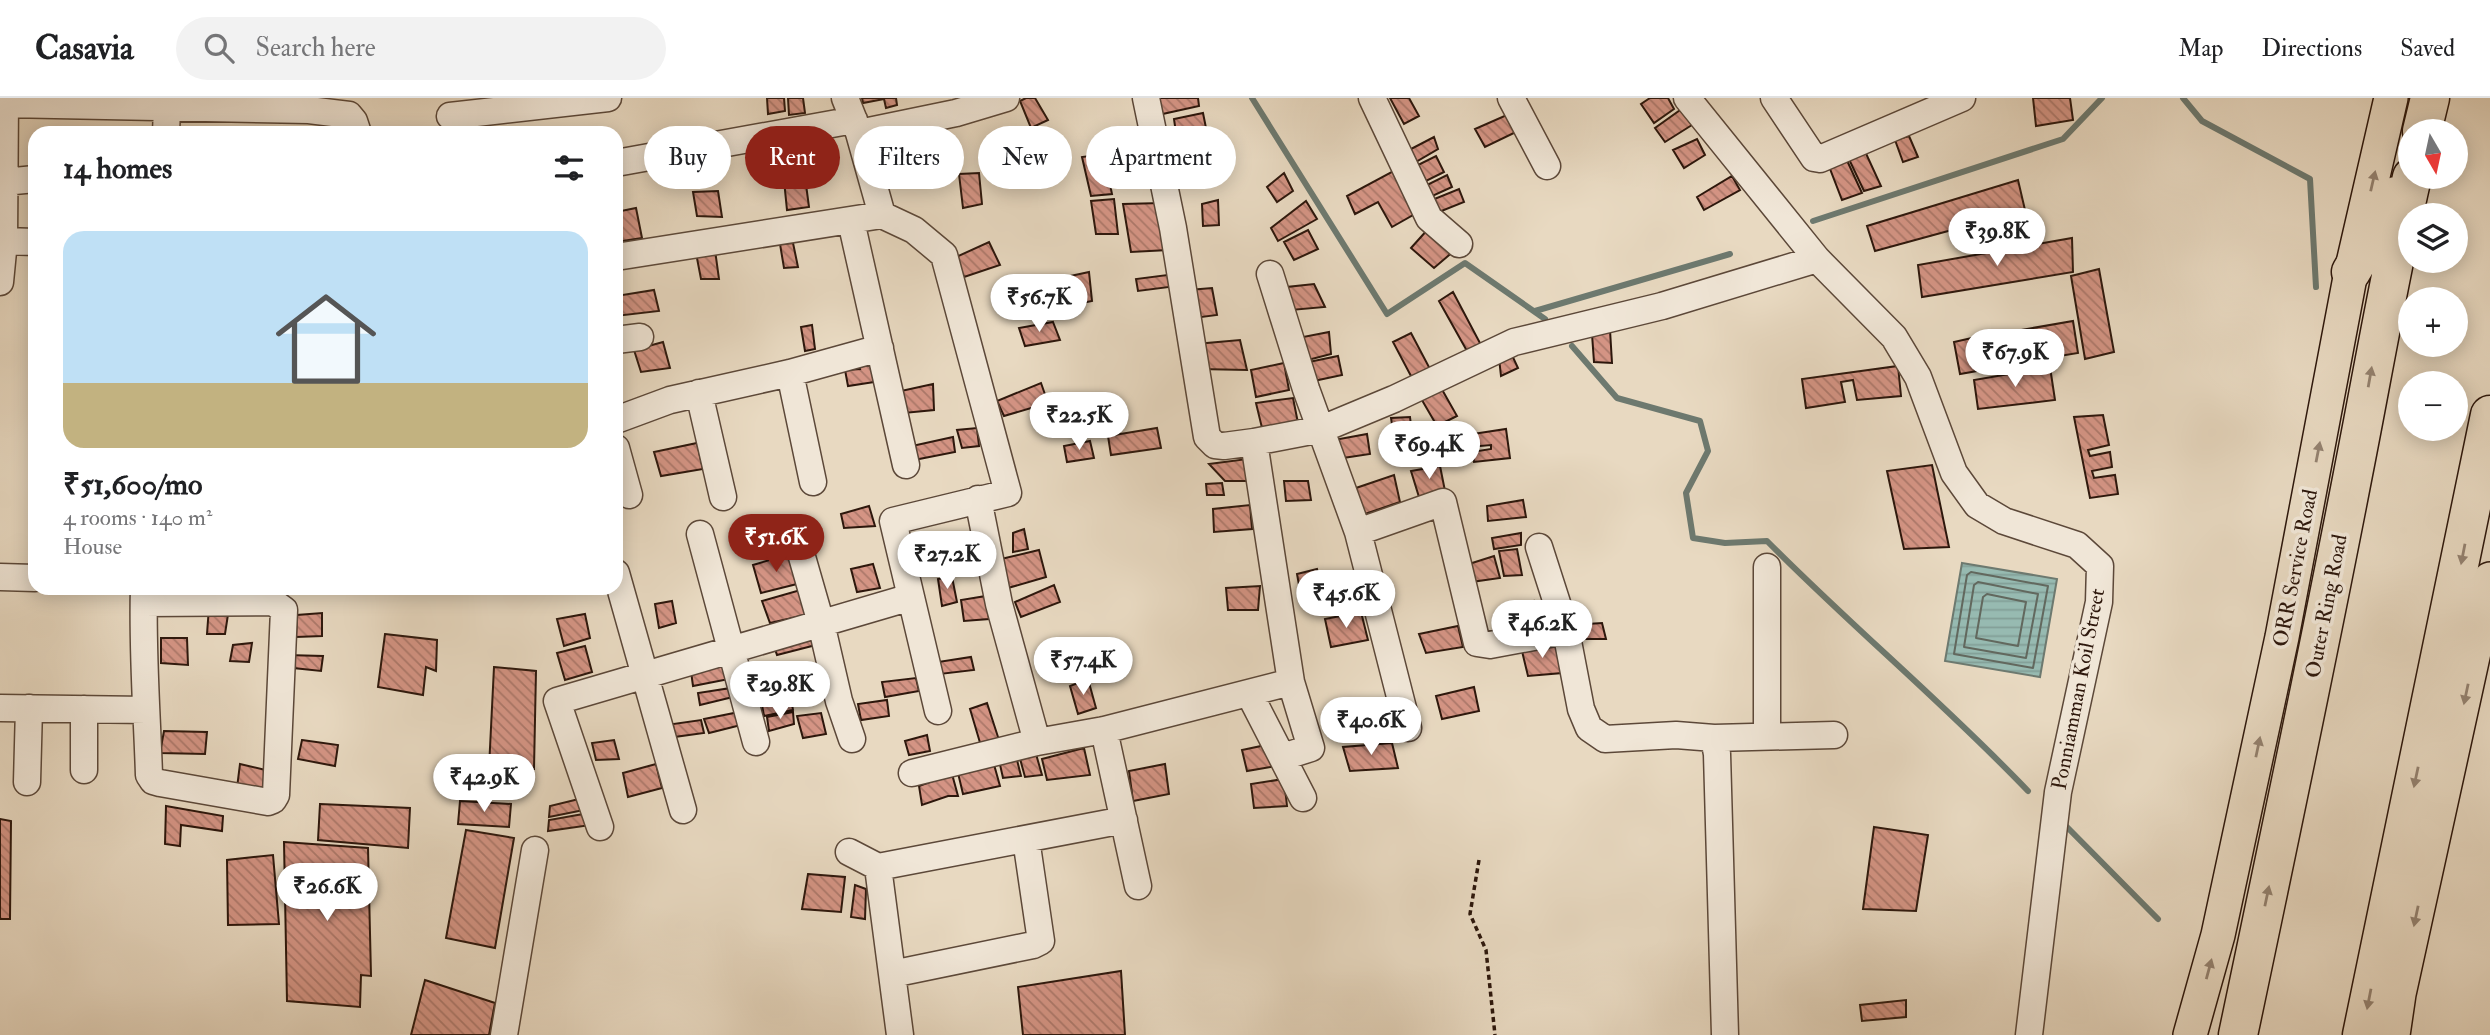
<!DOCTYPE html>
<meta charset="utf-8">
<style>
:root{--surface:#fff;--page:#f2f2f2;--text:#202124;--muted:#757577;--line:#e0e0e0;--accent:#8f2418}
body{margin:0;font-family:"IM FELL Double Pica",serif;background:var(--page);color:var(--text);height:100vh;display:flex;flex-direction:column;font-size:26px;white-space:nowrap}
*{box-sizing:border-box;margin:0}
p{font-size:23px;color:var(--muted)}
.icon{flex:none;width:38px;height:38px;fill:none;stroke:currentColor;stroke-width:2;stroke-linecap:round;stroke-linejoin:round}
.map{position:relative;flex:1;overflow:hidden}
.drawer{position:absolute;left:28px;top:28px;width:595px;height:469px;display:flex;flex-direction:column;background:var(--surface);border-radius:21px;box-shadow:0 4px 18px #0003}
.drawer>*{flex:none}
.guide{position:absolute;left:644px;top:28px;width:665px;height:63px;display:flex;gap:14px}
.needle{width:46px;rotate:171deg}
.tools{position:absolute;left:2398px;top:21px;display:grid;gap:14px}
.tools a{display:grid;place-items:center;width:70px;height:70px;border-radius:50%;background:var(--surface);box-shadow:0 4px 18px #0003;font-size:35px}
.price{position:absolute;translate:-50% -60px;padding:0 16px;border-radius:24px;background:#fff;color:#222;font-size:23px;line-height:46px;filter:drop-shadow(0 2px 4px #0008)}
.price::after{content:'';position:absolute;left:50%;top:42px;width:21px;height:16px;margin-left:-10px;background:inherit;clip-path:polygon(0 0,100% 0,50% 100%)}
.price.on{background:var(--accent);color:#fff}
ul{padding:0;list-style:none}
li{display:grid;align-content:center;gap:14px;height:371px;padding:0 35px}
li span{display:grid;place-items:center;height:217px;border-radius:21px;color:#555}
li>.icon{margin-inline-start:auto}
span .icon{width:126px;height:126px;fill:#fffc;stroke-width:1}
li b{font-size:30px}
h2{display:flex;justify-content:space-between;align-items:center;height:84px;padding:0 35px;font-size:30px}
.chip{padding:0 24px;border-radius:32px;background:var(--surface);box-shadow:0 4px 18px #0003;font-size:24px;line-height:63px}
.chip.on{background:var(--accent);color:#fff}
header{display:flex;align-items:center;gap:42px;box-sizing:border-box;height:98px;padding:0 35px;background:var(--surface);border-bottom:2px solid var(--line)}
header strong{font-size:33px}
nav{display:flex;gap:38px;margin-inline-start:auto;font-size:24px}
.search{width:490px;height:63px;background:var(--page);display:flex;align-items:center;gap:18px;box-sizing:border-box;padding:0 24px;border-radius:38px;color:var(--muted);font-size:26px}
.map>svg:first-child{display:block}
</style>
<header>
<strong>Casavia</strong>
<div class="search"><svg class="icon" aria-label="search" viewBox="0 0 24 24"><circle cx="10" cy="10" r="6"/><path d="M15 15l6 6"/></svg>Search here</div>
<nav><a>Map</a><a>Directions</a><a>Saved</a></nav>
</header>
<div class="map">
<svg width="2490" height="937" viewBox="0 0 2490 937">
<defs>
<pattern id="water-rules" width="6" height="5" patternUnits="userSpaceOnUse" patternTransform="scale(1.75)"><rect width="6" height="5" fill="#97bab1"/><path d="M0 2.5h6" fill="none" stroke="#829f97"/></pattern>
<pattern id="building-back-hatch" width="6" height="6" patternUnits="userSpaceOnUse" patternTransform="scale(1.75)"><rect width="6" height="6" fill="#d49484"/><path d="M-1 5l2 2M0 0l6 6M5-1l2 2" fill="none" stroke="#ac786a"/></pattern>
</defs>
<rect width="100%" height="100%" fill="#e8d9c1"/>
<filter id="stains"><feTurbulence type="fractalNoise" baseFrequency=".00286" numOctaves="4"/><feColorMatrix values="0 0 0 0 .2 0 0 0 0 .09 0 0 0 0 .02 0 0 0 .5 -.17"/></filter>
<radialGradient id="worn" r=".72"><stop offset=".6" stop-color="#630" stop-opacity="0"/><stop offset="1" stop-color="#630" stop-opacity=".3"/></radialGradient>
<path fill="url(#water-rules)" stroke="#6d796f" stroke-width="2" d="M1962,465L2057,481L2040,579L1945,563Z"/>
<g fill="none" stroke-linecap="round" stroke-linejoin="round">
<path stroke="#62685e" stroke-width="2" d="M1971,474L2048,488L2033,570L1954,556L1967,477Z
M1978,484L2038,496L2026,560L1964,549L1974,487Z
M1987,496L2026,504L2018,548L1976,540L1983,499Z"/>
<path stroke="#6d796f" stroke-width="6" d="M1252,0L1387,216L1465,165L1545,221
M2183,0L2202,23L2310,81L2316,189
M1813,123L2063,41L2102,0
M1535,213L1730,156
M1572,248L1617,300L1700,323L1708,353L1686,395L1693,440L1725,445L1767,443C1852,529 1945,606 2028,693
M2063,725L2158,821"/>
</g>
<path fill="url(#building-back-hatch)" stroke="#2d170c" stroke-width="2" d="M767,0H784L785,13L768,16Z
M788,0H803L805,15L789,17Z
M862,0H896L897,7L886,10L884,1L863,5Z
M1026,0H1035L1048,22L1031,30L1020,3Z
M1154,0H1198L1199,8L1158,17Z
M1390,0H1409L1419,18L1404,26Z
M1650,0H1668L1674,11L1654,25L1641,6Z
M2033,0H2070L2073,22L2036,28Z
M1683,10L1692,27L1665,44L1655,30Z
M1203,15L1207,35L1177,42L1174,21Z
M1509,16L1518,33L1485,49L1475,31Z
M1909,38L1918,59L1903,64L1895,42Z
M1434,39L1438,51L1414,65L1409,52Z
M1697,41L1705,57L1684,70L1673,52Z
M1863,49L1881,88L1864,93L1847,57Z
M1150,53L1157,80L1128,82L1122,59Z
M1104,56L1112,96L1091,98L1082,59Z
M1844,56L1862,95L1842,102L1827,63Z
M1436,58L1444,74L1424,84L1416,68Z
M1399,70L1420,113L1392,129L1378,104L1355,116L1347,98Z
M979,75L982,106L963,110L959,76Z
M1284,75L1293,93L1277,104L1267,89Z
M1447,77L1452,89L1428,100L1423,89Z
M1732,78L1740,92L1704,112L1697,99Z
M805,79L809,109L787,112L784,82Z
M2018,82L2025,112L1875,153L1867,128Z
M1459,91L1464,104L1434,116L1427,104Z
M718,93L722,119L697,118L693,94Z
M1114,101L1118,136H1096L1091,103Z
M1218,102L1219,127L1203,128L1202,106Z
M1306,103L1317,121L1278,143L1271,130Z
M1162,105L1168,152L1131,154L1123,106Z
M636,110L642,140L616,144V114Z
M1429,130L1455,152L1434,170L1411,150Z
M1308,132L1318,151L1294,162L1284,144Z
M2072,140L2073,174L1922,199L1918,167Z
M989,144L1000,167L964,179L954,160Z
M793,145L798,169L784,170L780,146Z
M715,152L719,181H701L696,155Z
M2099,171L2114,254L2085,261L2071,178Z
M1089,174L1092,203L1067,208L1061,180Z
M1175,176L1177,188L1138,193L1136,181Z
M1314,186L1325,209L1291,212L1287,189Z
M1212,190L1217,217L1194,220L1189,192Z
M654,192L659,213L616,218V198Z
M1453,194L1481,247L1467,253L1439,203Z
M2073,223L2078,255L2010,266L2004,235Z
M1053,224L1060,242L1025,248L1019,230Z
M812,227L815,251L805,253L801,229Z
M1610,232L1612,265L1594,264L1592,236Z
M1329,234L1331,256L1304,263L1303,239Z
M1411,235L1430,271L1412,280L1393,244Z
M1994,235L2000,269L1960,276L1954,244Z
M1240,242L1247,272L1199,271L1196,246Z
M663,244L670,270L641,274L634,252Z
M1510,253L1518,270L1501,278L1499,260Z
M875,257L881,283L848,288L845,272L860,271L857,260Z
M1338,258L1342,277L1309,284L1304,265Z
M1284,265L1289,292L1256,299L1251,272Z
M1898,268L1901,298L1857,302L1853,282L1841,284L1845,304L1806,310L1802,281Z
M2050,269L2055,302L1978,311L1974,282Z
M1041,285L1048,305L1004,318L997,303Z
M933,286L934,312L904,315L901,293Z
M1440,288L1457,318L1437,328L1419,297Z
M1293,300L1298,325L1262,330L1256,305Z
M2103,317L2109,347L2088,352L2090,358L2110,354L2112,369L2092,373L2094,380L2115,377L2118,396L2090,400L2074,319Z
M1410,319L1412,336L1394,339L1391,320Z
M977,330L979,348L962,350L957,332Z
M1157,330L1161,350L1111,357L1108,338Z
M1506,331L1510,360L1474,364L1472,354L1491,351V347L1469,349L1466,337Z
M1367,336L1370,356L1336,361L1334,342Z
M953,339L955,354L914,362L912,348Z
M1404,342L1406,359L1388,361L1386,344Z
M1090,343L1094,360L1067,364L1064,348Z
M697,345L703,371L661,378L654,354Z
M1247,361L1250,383H1225L1209,366Z
M1932,367L1949,449L1904,451L1887,373Z
M1440,368L1445,393L1419,399L1411,373Z
M1394,377L1400,404L1362,417L1356,390Z
M1284,383H1308L1311,402L1286,403Z
M1222,385L1224,397H1207L1206,386Z
M1523,402L1526,419L1488,423L1487,408Z
M1250,407L1252,431L1214,434L1213,411Z
M869,408L875,428L844,430L841,416Z
M1024,431L1028,451L1013,454V435Z
M1521,435V447L1494,451L1492,440Z
M975,436L977,442L969,443L971,455H965L969,470L950,473L945,443Z
M942,450L944,467L914,471L910,456Z
M1517,451L1522,477L1504,478L1499,453Z
M1039,452L1046,479L1008,490L1001,461Z
M790,456L801,485L761,495L753,467Z
M1494,458L1500,480L1471,484L1469,466Z
M873,466L880,490L857,494L851,471Z
M1317,471L1320,484L1312,485L1316,506L1303,509L1297,476Z
M952,479L957,504L942,508L938,481Z
M1054,487L1060,504L1021,519L1015,504Z
M1260,488L1258,512H1228L1226,490Z
M804,491L810,516L770,525L762,503Z
M986,498L989,521L964,523L961,502Z
M672,503L676,525L659,530L655,506Z
M1534,503L1541,531L1515,537L1508,507Z
M209,509L229,510L225,536H207Z
M1361,514L1368,542L1331,549L1325,521Z
M322,515V538L296,539L297,517Z
M585,516L590,540L564,548L557,521Z
M1602,525L1606,541H1574L1572,527Z
M1458,528L1463,549L1426,555L1419,536Z
M814,533L816,547L777,557L773,545Z
M385,536L437,542L436,573L426,569L423,597L378,589Z
M161,540H187L188,567L161,565Z
M252,545L249,564L230,563L233,547Z
M1556,547L1562,575L1528,578L1521,549Z
M585,548L592,574L565,582L557,555Z
M286,557L323,558L321,573L284,569Z
M723,557L729,581L693,588L690,566Z
M971,559L974,572L940,576L938,564Z
M494,569L536,573L534,671L489,670Z
M822,573L825,583L809,586L806,577Z
M799,577L803,592L793,595L785,581Z
M916,580L919,593L885,599L882,584Z
M1088,581L1096,610L1078,616L1070,588Z
M1474,589L1479,613L1442,621L1436,598Z
M731,590L733,599L700,607L698,595Z
M790,595L793,612L764,618L762,607L781,603L780,596Z
M887,602L889,618L861,622L858,606Z
M987,605L999,642L981,648L970,611Z
M739,614L741,627L709,635L704,621Z
M793,614L794,626L769,633L767,619Z
M821,615L826,636L803,640L797,618Z
M701,622L704,635L674,639L673,626Z
M164,633L207,634L205,656L160,655Z
M927,637L930,653L909,657L905,643Z
M302,642L338,647L335,668L298,661Z
M614,642L619,661L596,662L592,645Z
M1392,645L1398,670L1350,673L1343,649Z
M1266,647L1277,668L1247,673L1242,652Z
M1084,650L1090,677L1047,682L1042,661Z
M1036,656L1042,677L1025,679L1019,657Z
M1016,658L1021,678L1003,680L999,662Z
M993,663L1000,688L963,696L958,675Z
M240,666L270,673L267,694L237,690Z
M656,666L662,690L628,699L623,675Z
M1165,666L1169,696L1133,703L1129,673Z
M952,676L958,698H948L922,707L919,688Z
M1284,681L1287,708L1254,710L1251,686Z
M583,700L584,712L549,719L550,708Z
M460,703L511,706L509,729L458,726Z
M320,706L410,710L408,750L318,742Z
M166,708L223,718L222,733L181,727L180,748L165,746Z
M589,715L591,727L548,733L549,722Z
M0,721L11,723L10,821H0Z
M1874,729L1928,737L1916,813L1863,811Z
M466,732L514,740L495,850L446,840Z
M284,744L368,750L371,878L361,877L360,909L287,903Z
M273,757L279,826L228,827L227,762Z
M808,776L845,779L841,814L802,811Z
M855,787L866,791L865,821L851,819Z
M1121,873L1125,937H1023L1018,889Z
M425,882L495,905L489,937H411Z
M1906,902V919L1862,923L1860,907Z"/>
<g fill="none" stroke-linecap="round" stroke-linejoin="round">
<defs>
<path id="minor" d="M845,0L859,35L882,117
M1146,0L1173,130L1207,339L1215,347L1224,348L1254,344L1322,331L1394,301L1514,244L1662,208L1817,161
M1372,0L1429,120L1459,146
M1511,0L1547,68
M1687,0L1817,161L1894,239L1918,279L1954,375L1977,407L2004,423L2077,447L2100,468L2099,504L2058,694L2029,937
M1774,0L1814,60L1820,61L1962,0
M5,6L309,12L349,17L354,23L358,35
M450,18L608,0
M166,35L167,10
M859,35L956,15L1006,0
M616,65L854,22
M4,84L35,81
M851,123L906,367
M4,143L35,144
M616,159L882,117L914,132L944,157L1008,395L893,423L938,613
M1270,176L1306,291L1358,434L1408,630
M0,184L4,143L5,0
M616,242L640,239
M790,275L813,384
M699,295L723,399
M616,322L670,302L790,275L880,250
M1254,344L1291,584L1311,650L1283,659
M616,350L629,397
M978,401L999,506L1037,644
M794,431L821,525L839,603L852,641
M1358,434L1443,404L1477,545L1490,547L1566,533
M700,436L756,644
M1539,449L1566,533L1581,611L1589,630L1605,641L1676,637L1714,640L1717,656L1725,937
M616,475L683,712
M0,479L35,480
M144,505L273,504L284,512L276,697L273,702L268,704L160,685L153,683L149,677C147,615 142,552 144,490
M1249,595L1303,700
M0,610L146,612
M1104,632L1138,788
M1767,638V469
M1714,640L1834,637
M84,672V611
M912,675L1037,644L1104,632L1291,584
M27,684L29,610
M600,729L557,603L911,499
M849,754L878,769L900,937
M878,769L1124,722
M892,876L1033,847L1041,843L1026,741
M504,937L535,752"/>
<path id="major" d="M2190,937L2218,837L2282,539L2351,174L2391,0
M2393,937L2399,896L2490,481"/>
<path id="highway" d="M2422,33L2430,0
M2351,174L2396,98
M2238,937C2277,752 2316,567 2352,381C2372,280 2389,179 2412,79
M2362,937L2490,317"/>
</defs>
<use href="#minor" stroke="#5c4839" stroke-width="29"/>
<use href="#major" stroke="#2d170c" stroke-width="36"/>
<use href="#highway" stroke="#2d170c" stroke-width="41"/>
<path stroke="#2d170c" stroke-width="3.5" stroke-dasharray="5 3.5" stroke-linecap="butt" d="M1479,762L1470,816L1486,852L1495,937"/>
<use href="#minor" stroke="#f0e6d7" stroke-width="26"/>
<use href="#major" stroke="#e8d9c1" stroke-width="33"/>
<use href="#highway" stroke="#e8d9c1" stroke-width="38"/>
</g>
<defs><path id="oneway-solid" d="M-6-.8H1V-3.2L6.5 0L1 3.2V.8H-6Z" transform="scale(1.75)"/></defs>
<g fill="#948270">
<use href="#oneway-solid" transform="translate(2373 83) rotate(-77)"/>
<use href="#oneway-solid" transform="translate(2370 279) rotate(-80)"/>
<use href="#oneway-solid" transform="translate(2318 354) rotate(-79)"/>
<use href="#oneway-solid" transform="translate(2463 456) rotate(101)"/>
<use href="#oneway-solid" transform="translate(2466 596) rotate(102)"/>
<use href="#oneway-solid" transform="translate(2258 649) rotate(-78)"/>
<use href="#oneway-solid" transform="translate(2416 679) rotate(102)"/>
<use href="#oneway-solid" transform="translate(2267 798) rotate(-78)"/>
<use href="#oneway-solid" transform="translate(2416 818) rotate(102)"/>
<use href="#oneway-solid" transform="translate(2209 871) rotate(-75)"/>
<use href="#oneway-solid" transform="translate(2369 901) rotate(101)"/>
</g>
<g text-anchor="middle" stroke-width="7" stroke-linejoin="round" paint-order="stroke">
<g font-size="21" fill="#2d170c" stroke="#f0e6d7">
<text transform="translate(2295 470) rotate(-79)" y="7">ORR Service Road</text>
<text transform="translate(2326 508) rotate(-79)" y="7">Outer Ring Road</text>
<text transform="translate(2078 591) rotate(-79)" y="7">Ponniamman Koil Street</text>
</g>
</g>
<rect width="100%" height="100%" filter="url(#stains)"/>
<rect width="100%" height="100%" fill="url(#worn)"/>
</svg>
<div class="tools">
<a><svg class="needle" viewBox="-14 -14 28 28"><path d="M0-13l5 13h-10z" fill="#e53935"/><path d="M0 13l5-13h-10z" fill="#757577"/></svg></a>
<a><svg class="icon" aria-label="layers" viewBox="0 0 24 24"><path d="M12 4l9 5-9 5-9-5zM3 14l9 5 9-5"/></svg></a>
<a>+</a>
<a>−</a>
</div>
<b class="price" style="left:1997px;top:170px">₹39.8K</b>
<b class="price" style="left:1039px;top:236px">₹56.7K</b>
<b class="price" style="left:2015px;top:291px">₹67.9K</b>
<b class="price" style="left:1079px;top:354px">₹22.5K</b>
<b class="price" style="left:1429px;top:383px">₹69.4K</b>
<b class="price on" style="left:776px;top:476px">₹51.6K</b>
<b class="price" style="left:947px;top:493px">₹27.2K</b>
<b class="price" style="left:1346px;top:532px">₹45.6K</b>
<b class="price" style="left:1542px;top:562px">₹46.2K</b>
<b class="price" style="left:1083px;top:599px">₹57.4K</b>
<b class="price" style="left:780px;top:623px">₹29.8K</b>
<b class="price" style="left:1371px;top:659px">₹40.6K</b>
<b class="price" style="left:484px;top:716px">₹42.9K</b>
<b class="price" style="left:327px;top:825px">₹26.6K</b>
<div class="guide">
<a class="chip">Buy</a>
<a class="chip on">Rent</a>
<a class="chip">Filters</a>
<a class="chip">New</a>
<a class="chip">Apartment</a>
</div>
<section class="drawer">
<h2>14 homes<svg class="icon" aria-label="filters" viewBox="0 0 24 24"><path d="M4 7h16M4 17h16"/><circle cx="9" cy="7" r="2"/><circle cx="15" cy="17" r="2"/></svg></h2>
<ul>
<li><span style="background:linear-gradient(#bfe0f5 70%,#c2b280 0)"><svg class="icon" aria-label="home" viewBox="0 0 24 24"><path d="M3 11l9-7 9 7M6 9v11h12V9"/></svg></span><div><b>₹51,600/mo</b><p>4 rooms · 140 m²</p><p>House</p></div></li>
</ul>
</section>
</div>
